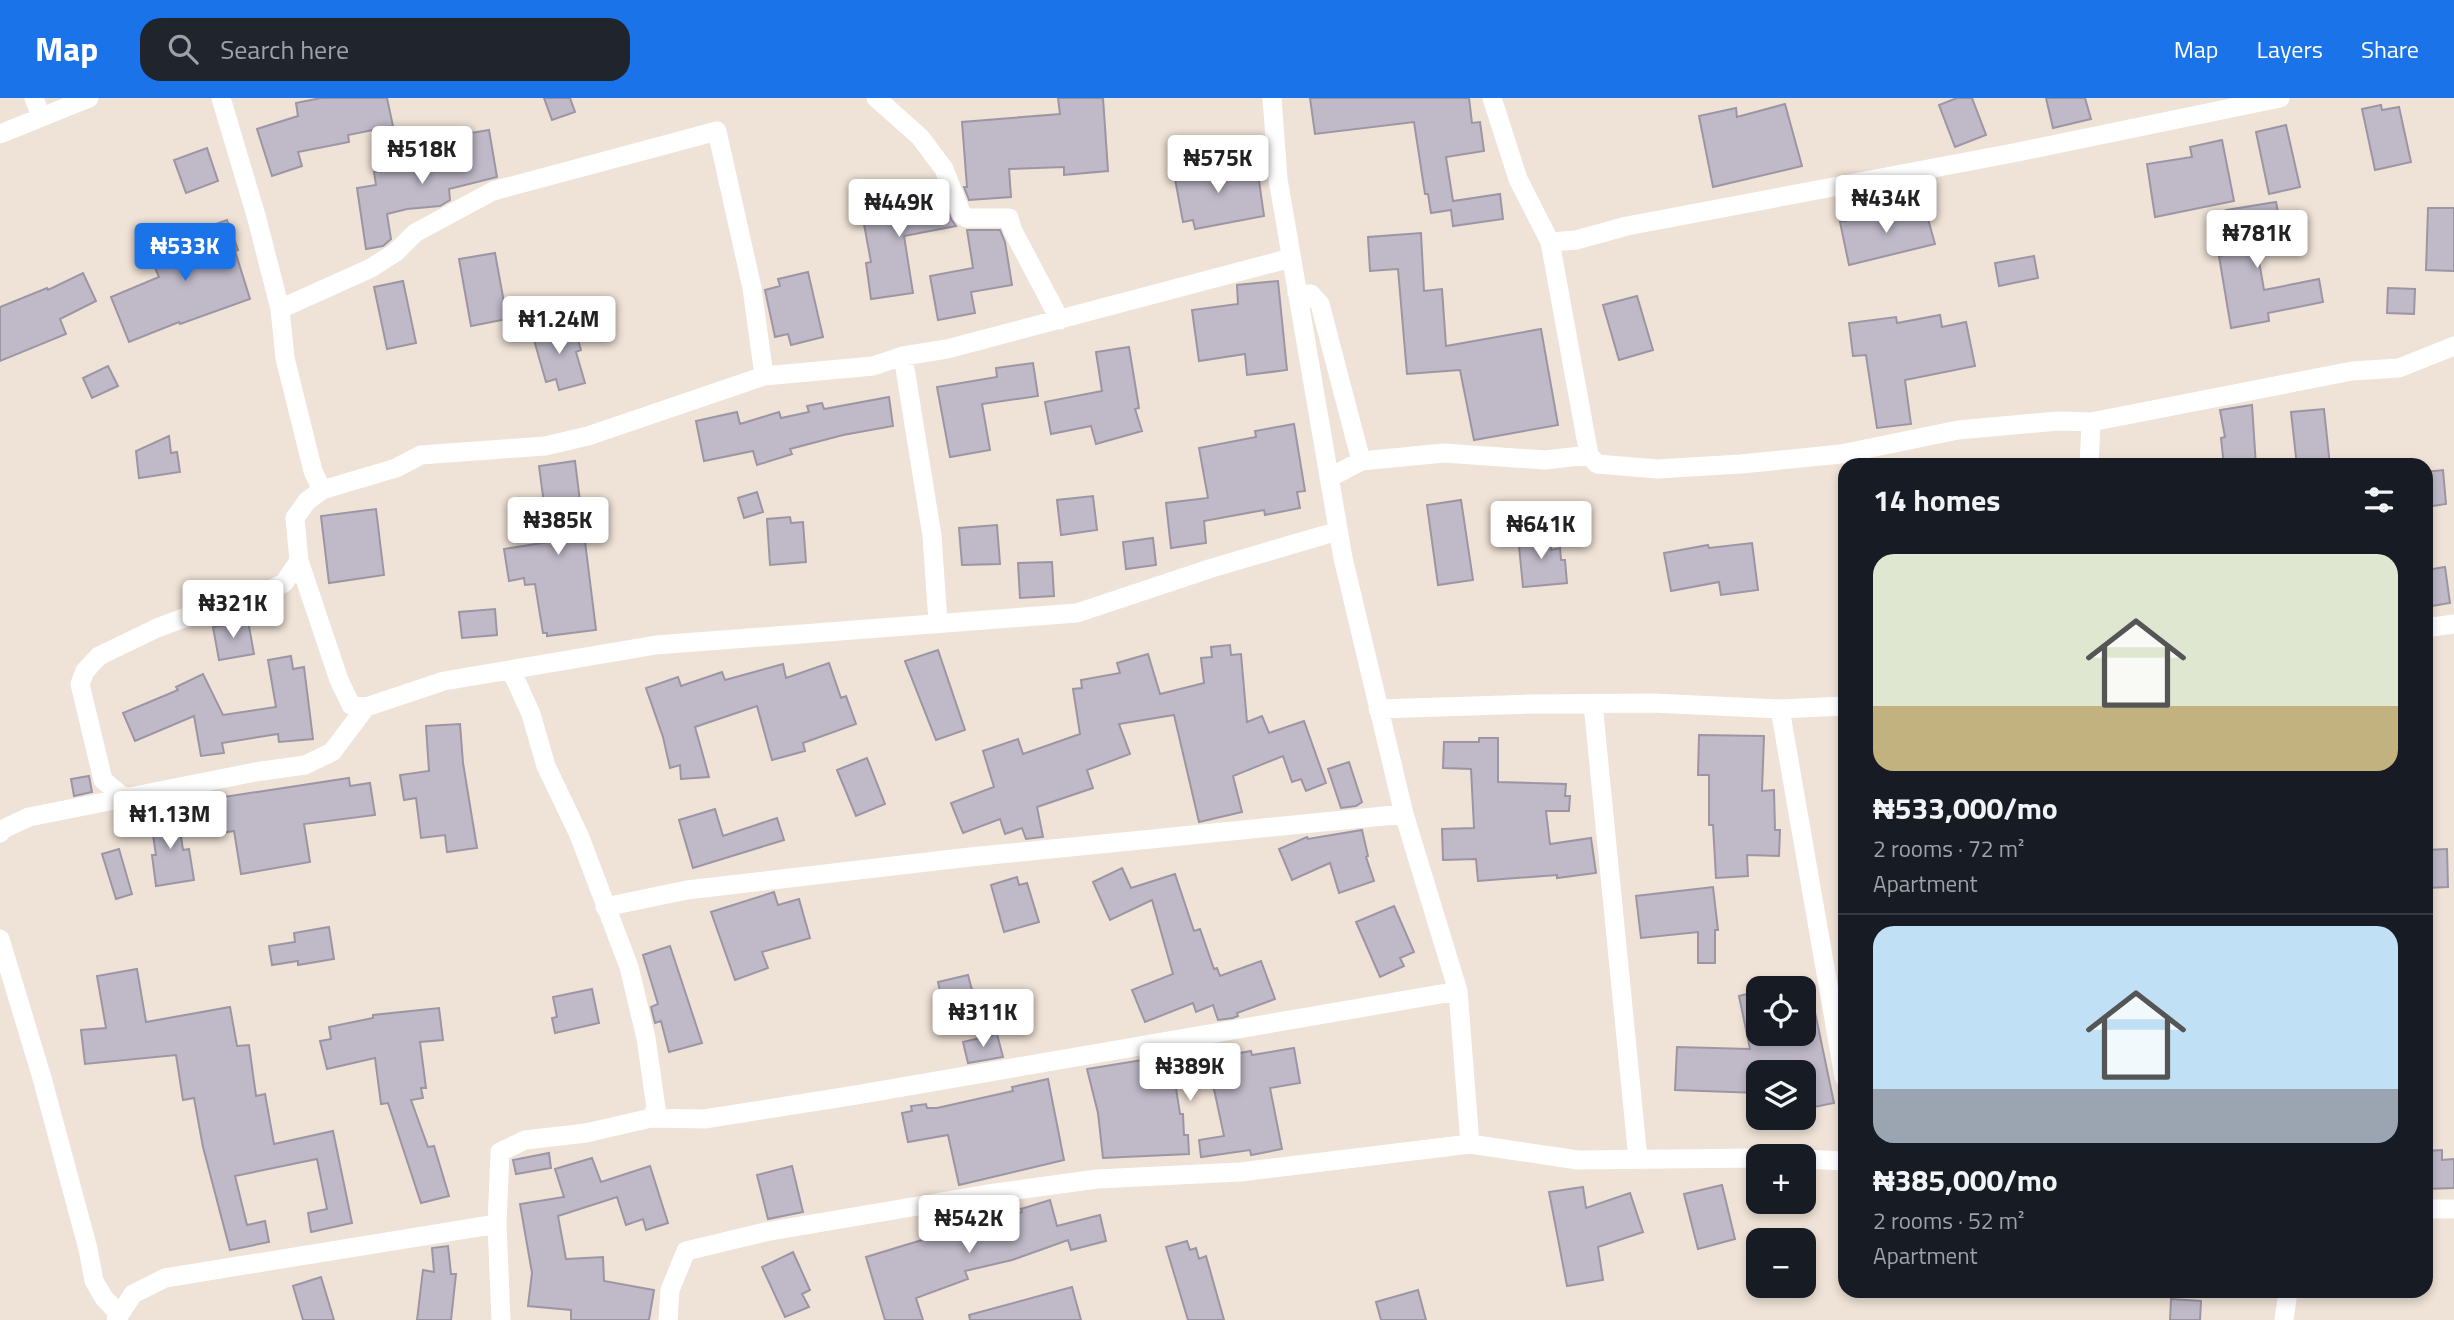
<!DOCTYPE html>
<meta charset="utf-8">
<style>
:root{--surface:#171b24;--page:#20242c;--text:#f1f3f6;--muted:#9ea1a6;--line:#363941;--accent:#1a73e8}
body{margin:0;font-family:"Titillium Web",sans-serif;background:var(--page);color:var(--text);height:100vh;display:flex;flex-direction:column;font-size:26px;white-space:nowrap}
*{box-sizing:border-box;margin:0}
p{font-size:23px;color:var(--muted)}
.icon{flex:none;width:38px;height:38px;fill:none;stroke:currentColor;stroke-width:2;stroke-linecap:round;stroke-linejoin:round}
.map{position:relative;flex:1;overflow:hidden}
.details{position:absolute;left:1838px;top:360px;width:595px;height:840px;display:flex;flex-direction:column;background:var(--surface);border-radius:21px;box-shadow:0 4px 10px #0003}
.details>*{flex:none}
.buttons{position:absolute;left:1746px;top:878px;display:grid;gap:14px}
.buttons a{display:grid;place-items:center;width:70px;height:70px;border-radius:14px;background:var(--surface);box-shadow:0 4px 10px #0003;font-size:35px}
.price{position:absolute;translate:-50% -60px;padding:0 16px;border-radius:7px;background:#fff;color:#222;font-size:23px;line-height:46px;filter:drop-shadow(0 2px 4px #0008)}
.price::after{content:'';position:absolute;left:50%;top:42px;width:21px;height:16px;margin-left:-10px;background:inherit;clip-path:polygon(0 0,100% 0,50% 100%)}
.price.selected{background:var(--accent);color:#fff}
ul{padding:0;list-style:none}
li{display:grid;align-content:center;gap:14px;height:371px;padding:0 35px}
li+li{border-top:2px solid var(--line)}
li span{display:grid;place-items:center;height:217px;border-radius:21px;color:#555}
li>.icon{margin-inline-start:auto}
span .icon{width:126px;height:126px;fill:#fffc;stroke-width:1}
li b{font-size:30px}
h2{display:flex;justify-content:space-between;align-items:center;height:84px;padding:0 35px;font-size:30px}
header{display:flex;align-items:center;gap:42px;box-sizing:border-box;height:98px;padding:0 35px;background:var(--accent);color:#fff}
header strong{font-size:33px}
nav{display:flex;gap:38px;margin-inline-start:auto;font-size:24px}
.search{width:490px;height:63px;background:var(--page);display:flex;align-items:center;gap:18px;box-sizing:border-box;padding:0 24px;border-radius:21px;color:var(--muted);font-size:26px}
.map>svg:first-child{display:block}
</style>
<header>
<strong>Map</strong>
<div class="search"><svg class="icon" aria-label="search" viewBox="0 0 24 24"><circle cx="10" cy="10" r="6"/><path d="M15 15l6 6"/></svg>Search here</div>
<nav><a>Map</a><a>Layers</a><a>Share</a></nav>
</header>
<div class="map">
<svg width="2454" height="1222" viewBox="0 0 2454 1222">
<rect width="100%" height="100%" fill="#efe2d6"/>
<path fill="#bfb9c8" stroke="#9c96a4" stroke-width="2" d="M321,0H387L393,28L348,37L349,44L298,54L302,68L272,78L257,31L298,18L296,5Z
M544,0H570L575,14L552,22Z
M1058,0H1103L1108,73L1064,77V69L1009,71L1011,99L969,102L964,89H967L962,24L1060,16Z
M1310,0H1469L1472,25L1480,24L1484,53L1446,59L1453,103L1500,96L1503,121L1453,128L1451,112L1431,115L1428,96H1425L1414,24L1315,36Z
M1957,0H1972L1986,37L1955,49L1939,7Z
M2046,0H2085L2091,21L2053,30Z
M1785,6L1802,68L1713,89L1699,18L1736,10L1737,19Z
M2381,7L2382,12L2399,9L2411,64L2375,72L2362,11Z
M2286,27L2300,89L2269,96L2256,34Z
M489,32L497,79L449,91L450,102L440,108L407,111L387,116L391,141L383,148L366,151L357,90L376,87L374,74L464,63L459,37Z
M2222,42L2234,103L2155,119L2147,66L2192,59L2190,49Z
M207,50L218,83L186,95L174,62Z
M1209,64L1211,76L1257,69L1264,118L1195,131L1193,122L1183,124L1173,70Z
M940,94L951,121L956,128L904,138L913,195L871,201L866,165L871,164L861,110Z
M2276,104L2282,136L2255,140L2264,192L2319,181L2323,204L2268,215L2269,223L2231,230L2219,158L2233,156L2226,112Z
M1924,107L1935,146L1849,167L1840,124L1875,116L1876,119Z
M2428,110H2454V173L2426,172Z
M227,122L238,152L235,153L250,201L180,226L179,224L129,244L111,199L159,179L147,151Z
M967,132H1000L1005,144L1012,187L971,194L975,215L938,222L930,178L973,170Z
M1421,135L1424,193L1442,191L1446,248L1541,231L1558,327L1474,342L1460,272L1407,276L1398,171L1370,173L1368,139Z
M495,155L507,221L471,228L459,161Z
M2034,158L2038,180L1999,188L1995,165Z
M808,174L823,239L791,247L788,236L775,239L765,192L780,188L778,181Z
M83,175L96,203L60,221L66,236L0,263V209L47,190L48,192Z
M403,183L416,245L387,251L374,189Z
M1278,183L1287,272L1247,277L1245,256L1199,263L1192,212L1238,206L1237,187Z
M2388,190L2415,191L2414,216L2387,215Z
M1637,198L1653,252L1619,262L1603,207Z
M1940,217L1942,229L1966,224L1975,268L1905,282L1911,326L1877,330L1866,257L1853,258L1849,225L1896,219L1897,225Z
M565,225L567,234L575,232L581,252L576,254L585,285L559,292L556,281L546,284L532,235Z
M1129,249L1139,310L1135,311L1142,333L1096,346L1091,328L1051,336L1045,304L1102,293L1096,254Z
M1033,265L1038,298L982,306L990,352L950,359L937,289L997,279L996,270Z
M108,268L118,288L92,300L83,280Z
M889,299L893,328L843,337L790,351L792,356L757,367L753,353L704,363L696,323L737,314L740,326L779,314L781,320L809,314L807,308L822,305L824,311Z
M2252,307L2256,368H2224L2221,340L2225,339L2220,312Z
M2324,311L2330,368H2297L2291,314Z
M1294,326L1305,393L1297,394L1300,410L1265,417L1264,412L1204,423L1206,445L1171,450L1166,405L1208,400L1199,350L1256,339L1255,333Z
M169,338L171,355L177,354L180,374L139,380L136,353Z
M575,363L596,532L547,538V535H543L535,486L525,487L524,480L509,483L504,451L549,444L539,368Z
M2443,372L2446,406L2426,409V374Z
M757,394L763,414L744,420L738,400Z
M1093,398L1097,432L1061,437L1057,402Z
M1461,402L1473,482L1438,487L1427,407Z
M376,411L384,477L329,485L321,418Z
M790,419L791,425L803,424L806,464L770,467L767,421Z
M997,427L1000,466L962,467L959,430Z
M1550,435L1551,452L1560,450L1561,462H1565L1567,485L1523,489L1518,438Z
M1153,440L1156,467L1126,471L1123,444Z
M1752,445L1758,492L1721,497L1719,484L1671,493L1664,455L1708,447L1709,450Z
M1052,464L1054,498L1020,500L1018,465Z
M2445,469L2450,505L2426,509V472Z
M495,511L497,537L462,540L459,514Z
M248,523L254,556L219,562L213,529Z
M1230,547L1231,557L1241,556L1247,624L1262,618L1269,635L1304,623L1326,685L1306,693L1301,681L1292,684L1283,658L1233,678L1242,714L1199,724L1174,617L1119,626L1130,656L1087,672L1093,690L1037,709L1043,739L1026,741L1022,730L1005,736L1000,721L963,735L951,705L994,689L983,653L1018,641L1023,656L1080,636L1073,591L1082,590L1081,582L1120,575L1117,565L1148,556L1160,596L1204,585L1201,560L1212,559L1211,549Z
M938,552L965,632L936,642L905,563Z
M291,558L293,571L304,569L313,641L279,644L278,636L222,645L224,655L201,658L194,618L135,643L123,615L178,592L176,589L203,576L223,617L276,609L268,562Z
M829,565L841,600L846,598L856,626L803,645L805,653L772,662L757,608L695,629L709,679L681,681L680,667L670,670L663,639L646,590L678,579L681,588L722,574L725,582L783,566L786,580Z
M460,626L463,665L477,750L447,754L445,737L421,740L416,700L404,702L400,677L429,673L426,628Z
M1699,637L1764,638L1762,693L1774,692L1775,732H1780L1779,758L1747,757L1748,778L1716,780L1713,727H1709V677H1698Z
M1479,640H1498V684L1566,686L1565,698H1570L1569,713H1546L1550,746L1591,740L1596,775L1557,780V777L1478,783L1476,761L1443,762L1442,731L1474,730L1471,671L1443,670L1444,644H1479Z
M867,660L885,706L856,718L837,672Z
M1349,664L1362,704L1356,708L1341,710L1328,671Z
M89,678L92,694L74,698L71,681Z
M349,680L350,688L370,685L375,717L304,726L310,764L241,776L234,733L221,735L217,700Z
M715,711L723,738L777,720L784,742L693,770L679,722Z
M177,712L183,752L189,751L194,782L156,788L152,757H156L150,717Z
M1362,732L1368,758L1366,759L1374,783L1339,795L1330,765L1292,782L1279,751L1307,739L1308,741Z
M119,751L132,796L116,801L102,756Z
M2447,751L2448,789L2426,790V752Z
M1122,770L1131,790L1175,776L1194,833L1200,831L1214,871L1217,870L1220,878L1261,863L1275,901L1237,915L1238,918L1233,920L1218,922L1213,907L1196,914L1193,905L1145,924L1132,892L1173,876L1152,802L1110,822L1093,784Z
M1017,779L1019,787L1027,785L1039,824L1004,834L991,787Z
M1713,789L1718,832H1715V865H1698V834L1641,840L1636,798Z
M774,794L778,807L799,801L810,840L762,854L768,870L735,882L711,814Z
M1394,808L1414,854L1400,860L1404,868L1380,879L1356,824Z
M329,829L334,861L298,867V863L272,867L269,848L295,844L294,835Z
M670,848L702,945L669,954L661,923L655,925L651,909L658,906L643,857Z
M137,871L146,924L230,909L237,948L249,947L256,998L265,996L274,1046L333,1033L352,1125L311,1134L308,1115L327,1111L317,1061L235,1078L247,1127L265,1123L269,1144L230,1152L203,1049L194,1000L183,1002L176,957L85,966L81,932L106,930L97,878Z
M968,877L976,907L945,915L938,884Z
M592,891L599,925L555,935L552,920L557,919L553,899Z
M1759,893V936H1804V896L1811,895L1834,1005L1804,1011V975H1759V995L1675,992L1677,949L1750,951L1739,898Z
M439,910L443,942L420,944L426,990H421L423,1000L411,1002L428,1049L434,1048L449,1098L421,1105L388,1005L381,1006L375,960L327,971L320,943L331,941L329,929L373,920V917Z
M997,936L1003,959L968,965L963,944Z
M1222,949L1223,958L1251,953L1252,957L1294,950L1300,985L1270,990L1282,1051L1251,1057L1250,1052L1201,1059L1199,1042L1224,1038L1208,963L1173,971L1180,1016H1183L1184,1037H1188L1189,1056L1103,1060L1098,1015L1087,971Z
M1048,981L1064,1062L959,1087L948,1037L908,1044L902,1015L912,1013L911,1008L926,1006L927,1010H937L1013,993L1012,989Z
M2442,1052V1062L2454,1061V1090L2426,1091V1053Z
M549,1055L551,1070L516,1076L513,1062Z
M592,1060L601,1084L650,1068L668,1125L646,1132L643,1121L626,1127L617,1099L558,1118L566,1161L603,1159L604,1183L654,1192L649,1222H571V1212L528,1208L532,1175L520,1106L564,1099L555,1071Z
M792,1068L803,1114L768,1121L757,1077Z
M1722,1087L1735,1141L1698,1151L1684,1096Z
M1583,1089L1586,1110L1630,1095L1643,1134L1598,1149L1603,1182L1567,1188L1549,1094Z
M1050,1102L1057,1128L1100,1117L1106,1143L1071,1152L1068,1142L1012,1162L965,1173L968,1181L916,1200L923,1222H885L866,1159L922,1142L920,1137L948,1127L950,1132L1022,1114L1021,1111Z
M1187,1143L1190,1152L1196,1150L1199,1161L1206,1158L1224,1222H1188L1166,1149Z
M448,1148L451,1176H456L451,1222H417L423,1172L434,1174L432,1150Z
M793,1154L810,1192L802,1196L809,1209L785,1219L762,1169Z
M321,1179L334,1222H303L293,1188Z
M1072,1189L1081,1222H970L969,1217Z
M1418,1192L1426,1222H1381L1376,1204Z
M2171,1201L2201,1203L2200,1222H2170Z"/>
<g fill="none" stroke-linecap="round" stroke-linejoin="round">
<path stroke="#fff" stroke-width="19" d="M34,0L41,19
M221,0L257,121L280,211L285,260L313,373L322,392L307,403L295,420L299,463L339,582L351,607L366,609
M876,0L920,39L944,71L962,117L967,120H1009L1013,133L1060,222
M1272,0L1278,81L1343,460L1404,716L1458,893L1470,1046
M1492,0L1518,81L1550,144L1589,357
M0,36L89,0
M1550,144L1576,142L1627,128L2013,55L2280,0
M1297,195L1311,196L1320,206L1361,363
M280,211L371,170L396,154L415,135L493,93L717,33L752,190L764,278L873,268L903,258L932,438L938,524
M903,258L947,251L1291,160
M2091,324L2352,273L2399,270L2454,248
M1329,380L1361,363L1444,355L1545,362L1589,357L1597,366L1657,371L1741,366L1841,356L1958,332L2058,323L2091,324L2089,368
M322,392L396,370L421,357L545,348L588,338L764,278
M2426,530L2454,526
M511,572L531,616L546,668L579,737L629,869L646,940L656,1010L651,1020
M1593,606L1638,1061
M1378,611L1531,606L1653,605L1780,611L1844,608
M1780,611L1844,979
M130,700L121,697L103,682L80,586L85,573L99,558L157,530L224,505L260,497L284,485L299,463
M0,735L3,731L29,719L255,674L305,667L332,654L366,609L444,583L656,547L1077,515L1212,470L1338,433
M605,809L687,792L970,759L1404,716
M0,841L42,980L88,1151L94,1183L104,1200L118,1215
M1804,1061L1844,1063
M2426,1111H2454
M497,1126L500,1054L525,1042L586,1035L651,1020L704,1021L856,997L1458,893
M116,1222L133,1196L165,1180L497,1126L501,1222
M668,1222L670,1192L686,1153L765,1134L988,1096L1097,1081L1240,1074L1470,1046L1578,1062L1759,1060
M2284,1222L2288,1194"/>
</g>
</svg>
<div class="buttons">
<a><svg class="icon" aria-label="locate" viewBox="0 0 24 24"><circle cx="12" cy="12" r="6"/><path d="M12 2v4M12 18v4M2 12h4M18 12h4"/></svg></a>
<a><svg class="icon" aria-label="layers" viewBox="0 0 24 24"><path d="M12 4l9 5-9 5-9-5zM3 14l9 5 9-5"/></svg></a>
<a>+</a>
<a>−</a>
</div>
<b class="price" style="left:422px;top:88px">₦518K</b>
<b class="price" style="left:1218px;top:97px">₦575K</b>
<b class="price" style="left:1886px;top:137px">₦434K</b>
<b class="price" style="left:899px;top:141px">₦449K</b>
<b class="price" style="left:2257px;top:172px">₦781K</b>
<b class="price selected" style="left:185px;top:185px">₦533K</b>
<b class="price" style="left:559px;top:258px">₦1.24M</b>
<b class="price" style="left:558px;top:459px">₦385K</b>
<b class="price" style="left:1541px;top:463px">₦641K</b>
<b class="price" style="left:233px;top:542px">₦321K</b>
<b class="price" style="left:170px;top:753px">₦1.13M</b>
<b class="price" style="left:983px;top:951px">₦311K</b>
<b class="price" style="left:1190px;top:1005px">₦389K</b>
<b class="price" style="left:969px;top:1157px">₦542K</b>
<section class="details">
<h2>14 homes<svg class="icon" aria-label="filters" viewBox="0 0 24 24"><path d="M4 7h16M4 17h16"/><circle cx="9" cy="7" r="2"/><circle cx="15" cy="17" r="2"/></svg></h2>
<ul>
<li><span style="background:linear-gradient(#dfe7d0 70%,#c2b280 0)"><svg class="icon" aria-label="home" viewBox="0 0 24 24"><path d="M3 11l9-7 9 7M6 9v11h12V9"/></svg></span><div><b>₦533,000/mo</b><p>2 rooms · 72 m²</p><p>Apartment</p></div></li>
<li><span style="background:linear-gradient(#bfe0f5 75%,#9aa5b1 0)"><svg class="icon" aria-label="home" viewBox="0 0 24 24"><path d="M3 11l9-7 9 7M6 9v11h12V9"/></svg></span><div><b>₦385,000/mo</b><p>2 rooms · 52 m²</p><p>Apartment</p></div></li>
</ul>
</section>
</div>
